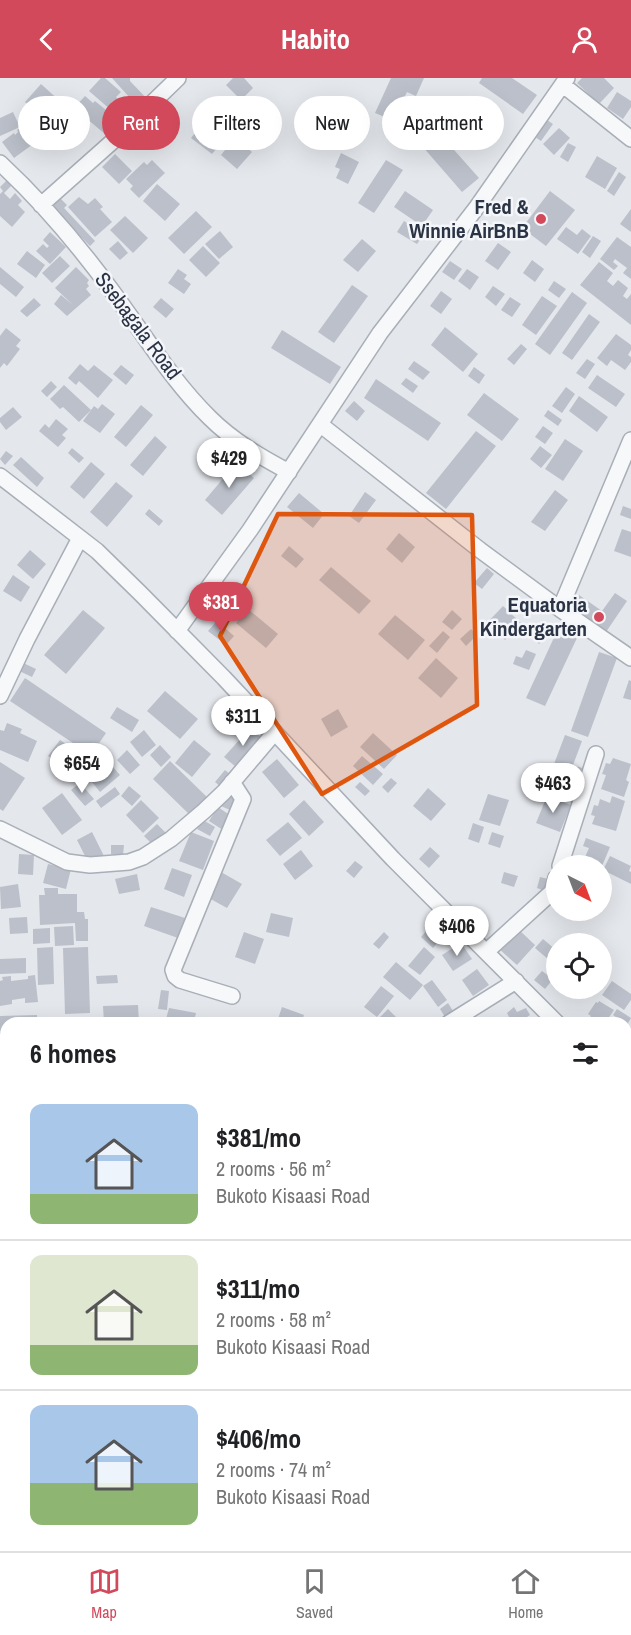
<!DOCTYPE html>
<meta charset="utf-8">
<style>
:root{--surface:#fff;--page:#f6f6f6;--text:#202124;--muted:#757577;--line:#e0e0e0;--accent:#d1495b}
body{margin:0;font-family:"Archivo Narrow",sans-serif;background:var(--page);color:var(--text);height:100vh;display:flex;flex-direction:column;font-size:22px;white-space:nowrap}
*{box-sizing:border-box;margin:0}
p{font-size:20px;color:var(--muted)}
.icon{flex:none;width:33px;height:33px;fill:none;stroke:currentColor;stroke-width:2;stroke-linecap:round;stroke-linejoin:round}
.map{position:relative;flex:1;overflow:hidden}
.panel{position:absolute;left:0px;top:939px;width:632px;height:534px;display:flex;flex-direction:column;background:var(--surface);border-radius:18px 18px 0 0;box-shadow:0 6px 24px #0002}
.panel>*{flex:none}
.banner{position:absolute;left:18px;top:18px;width:596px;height:54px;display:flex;gap:12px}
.needle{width:39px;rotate:138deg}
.controls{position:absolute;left:546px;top:777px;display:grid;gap:12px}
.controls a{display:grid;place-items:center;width:66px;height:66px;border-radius:50%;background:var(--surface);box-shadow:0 6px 24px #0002;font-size:30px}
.price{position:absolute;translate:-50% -51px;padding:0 14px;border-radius:21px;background:#fff;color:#222;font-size:20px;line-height:39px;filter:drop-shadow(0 2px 3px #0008)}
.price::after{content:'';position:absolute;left:50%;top:36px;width:18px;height:14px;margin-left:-9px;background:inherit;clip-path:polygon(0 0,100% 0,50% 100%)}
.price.selected{background:var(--accent);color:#fff}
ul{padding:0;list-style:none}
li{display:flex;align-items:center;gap:18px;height:150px;padding:0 30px}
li+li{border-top:2px solid var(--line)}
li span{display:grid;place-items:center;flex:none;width:168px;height:120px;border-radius:12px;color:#555}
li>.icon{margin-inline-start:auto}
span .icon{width:72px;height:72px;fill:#fffc;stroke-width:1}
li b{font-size:26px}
h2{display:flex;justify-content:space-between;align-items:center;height:72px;padding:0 30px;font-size:26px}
.tag{padding:0 21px;border-radius:27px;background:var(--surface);box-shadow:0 6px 24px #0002;font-size:21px;line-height:54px}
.tag.selected{background:var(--accent);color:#fff}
header{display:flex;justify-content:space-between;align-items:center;height:78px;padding:0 30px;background:var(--accent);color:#fff;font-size:27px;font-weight:700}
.menu{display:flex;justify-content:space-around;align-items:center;height:84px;border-top:2px solid var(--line);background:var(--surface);font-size:16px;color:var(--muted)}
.menu a{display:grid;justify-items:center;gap:3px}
.menu .selected{color:var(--accent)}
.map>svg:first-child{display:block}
</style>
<header><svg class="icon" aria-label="back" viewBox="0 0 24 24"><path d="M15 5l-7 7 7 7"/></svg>Habito<svg class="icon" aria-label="person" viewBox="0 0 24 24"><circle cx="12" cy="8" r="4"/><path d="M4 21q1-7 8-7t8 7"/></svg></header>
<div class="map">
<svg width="631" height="1473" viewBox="0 0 631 1473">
<rect width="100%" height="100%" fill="#e4e7ec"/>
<path fill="#bbc0ca" d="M101,0H105L121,14L116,19L119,22L111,32L89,13Z
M112,0H130V3L148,22L139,30Z
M233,0H244L253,10L241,22L226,7Z
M391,0H424L416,18L407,14L405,18L408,20L397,44L375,35Z
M482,0H512L537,17L523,36L479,5Z
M582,0H604L614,10L599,26L577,5Z
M41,6L62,25L44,48L25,32L28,27L25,24Z
M617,14L631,23V29L623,41L607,30Z
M85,18L93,25L95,23L112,37L111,38L116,43L105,56L74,30Z
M473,26L499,42L487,62L461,45Z
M117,27L126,35L120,41L111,34Z
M13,34L20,49L0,58V40Z
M215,38L232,52L212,76L191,60L200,49L204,52Z
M544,40L553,46L541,63L532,57Z
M28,44L40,61L14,80L2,64L14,55L15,57L18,54L17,52Z
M559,50L570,60L554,77L543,66Z
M439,55L479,100L462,114L423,69Z
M242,65L252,74L237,91L221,77L230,66L237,71Z
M568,65L576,69L568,84L560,79Z
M341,75L359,84L348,106L336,100L340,91L335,89Z
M115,76L132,93L119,106L102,89Z
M597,78L617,90L605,111L585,99Z
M152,82L165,95L139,120L130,111L133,108L126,101L144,84L147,87Z
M386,82L403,92L374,135L358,125Z
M619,94L626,99L614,118L607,113Z
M9,100L14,105L4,115L10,121L15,115L22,123L18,127L25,134L12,149L0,138V116L3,113L0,109Z
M157,106L180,126L165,143L143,123Z
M405,113L433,132L422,148L394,129Z
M550,113L575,132L546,168L522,150Z
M79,119L88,126L95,120L103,129L100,131L112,144L95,159L68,129Z
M60,120L67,127L64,130L95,163L90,168L51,129Z
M631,131V154L620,146Z
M196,133L212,149L184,176L168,160Z
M125,138L148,160L133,175L110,152Z
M404,143L424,156L417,166L397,154Z
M566,149L577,157L582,151L591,158L578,176L557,161Z
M220,153L233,169L219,181L205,166Z
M50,154L66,169L50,186L36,173L43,166L47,170L49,168L43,162Z
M593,158L601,163L590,180L582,174Z
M617,159L631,169V201L623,195L627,190L615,181L613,184L618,188L614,192L600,181Z
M362,161L376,173L358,194L343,182Z
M118,163L128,175L120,182L109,171Z
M498,165L511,174L498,192L485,183Z
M203,168L220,185L206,199L189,182Z
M27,173L45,187L36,200L17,186Z
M60,178L70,188L52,205L42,195Z
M532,182L544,191L535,204L523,195Z
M450,183L462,191L454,202L442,194Z
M599,184L613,195L607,203L613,208L618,202L628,210L623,218L627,221L631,216V247L580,207Z
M0,189L24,209L16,219L0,206Z
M76,189L89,202L87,205L89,208L86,211L91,217L67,238L54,226L61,217L73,227L55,210Z
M178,191L187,197L184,201L191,206L184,216L168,205Z
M467,191L479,199L470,212L458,203Z
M554,203L566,211L559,220L548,212Z
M352,207L368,218L334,265L318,254Z
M493,208L505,216L496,228L485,219Z
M441,213L452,221L441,236L430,228Z
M572,214L587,225L550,277L535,266Z
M542,218L557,228L536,257L522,247Z
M510,219L521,226L512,239L501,232Z
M34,220L41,227L27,239L20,233Z
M161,220L174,231L166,240L153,229Z
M589,236L600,244L572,282L562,275Z
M445,249L478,276L463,294L431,267Z
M6,250L21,262L16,268L20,271L7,288L4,285L0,290V258Z
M282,252L341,289L330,306L271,270Z
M616,256L631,267V272L628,277L631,279V284L625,292L611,282L607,288L597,280Z
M521,266L527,271L514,287L507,281Z
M587,281L595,286L585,301L576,295Z
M414,283L430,294L423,302L408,291Z
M80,286L88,293L94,287L113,302L98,320L79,303L76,307L68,300Z
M121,287L134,297L126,307L113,296Z
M474,289L485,297L479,306L468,298Z
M597,297L625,316L616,329L588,310Z
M406,300L418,308L413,315L401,306Z
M376,301L441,345L428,363L364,320Z
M51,303L57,309L47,319L41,313Z
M64,307L91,332L79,344L63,329L60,331L50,321Z
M566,309L575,316L562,335L552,328Z
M484,315L519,341L502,363L467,337Z
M579,318L608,339L597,354L569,333Z
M354,323L365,333L357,343L345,333Z
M102,326L115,336L100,355L83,343L94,328L98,331Z
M141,327L153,337L126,369L114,359Z
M13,329L22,339L6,352L0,344V340Z
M548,332L562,342L558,348L544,338Z
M56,341L68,351L62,357L66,360L58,369L39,353L45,346L49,350Z
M543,348L553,355L545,366L535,359Z
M476,353L496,368L446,431L426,415Z
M155,358L167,369L143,398L130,387Z
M565,361L583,373L563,403L545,391Z
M540,368L552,377L541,390L530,381Z
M72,370L84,380L79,385L68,375Z
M6,373L13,378L5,387L0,381Z
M21,379L44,400L37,409L13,387Z
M91,384L105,396L84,421L70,409Z
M236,385L254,400L222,437L205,422Z
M116,404L133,418L107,449L90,434Z
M555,412L568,422L545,453L531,444Z
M365,414L376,422L359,445L349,438Z
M299,415L324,436L313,450L287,429Z
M623,428L631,431V441L620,437Z
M149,431L163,443L159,448L145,436Z
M622,451L631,454V479L614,473Z
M399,455L415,469L402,485L386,471Z
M289,468L304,481L296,490L281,478Z
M30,472L46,486L33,501L17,487Z
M331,489L371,523L359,536L319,502Z
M487,490L494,496L482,511L474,505Z
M13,497L30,509L21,524L3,513Z
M615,515L627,523L606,554L571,530L579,517L602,533Z
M503,528L521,545L505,562L487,545Z
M248,531L278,556L266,570L236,545Z
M83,532L105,550L66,596L44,577Z
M452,532L462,541L452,552L442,544Z
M395,537L425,562L408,582L378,556Z
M217,543L234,558L226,567L208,553Z
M537,545L549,556L539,566L527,555Z
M471,551L477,557L466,568L460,561Z
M558,551L577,560L545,628L526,620Z
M443,553L450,559L437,575L429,568Z
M526,572L536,576L529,592L513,586L516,578L522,580Z
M599,574L617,580L588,659L571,653Z
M436,580L458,600L441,620L418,600Z
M19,583L36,591L32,599L15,591Z
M25,600L106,655L91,677L10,623Z
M629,602L631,603V622L623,620Z
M165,613L198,641L180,661L147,633Z
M117,629L139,642L132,654L110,640Z
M338,631L348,649L331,659L321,641Z
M7,645L22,651L20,655L37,663L28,684L0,672V652L4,653Z
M250,650L261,659L236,689L224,679Z
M144,652L156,667L142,679L130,664Z
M373,655L397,677L384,691L360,669Z
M565,657L582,663L573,687L582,690L575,709L561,704L563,699L551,694Z
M60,662L77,674L65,690L48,678Z
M194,662L211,676L192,699L175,685Z
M160,667L171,679L161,689L150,677Z
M127,672L140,687L130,696L117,682Z
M103,678L120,697L100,714L84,694Z
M362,678L383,696L373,707L353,688Z
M613,680L631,686L626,702L629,704L624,719L601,711L606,697L602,696L606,685L610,686Z
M277,681L299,707L284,720L262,694Z
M170,683L209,721L192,739L153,701Z
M0,684L25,700L3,733L0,731Z
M225,692L231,697L221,709L215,704Z
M391,700L397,705L388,715L382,709Z
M360,704L370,713L365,718L355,709Z
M80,705L94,721L85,728L71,712Z
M129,708L141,718L132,728L121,718Z
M115,709L120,716L101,730L96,723Z
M428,710L446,726L431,743L413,728Z
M62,715L82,742L62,757L42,730Z
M227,716L238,722L232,733L221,728Z
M488,716L509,722L500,748L479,742Z
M547,718L571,727L560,754L536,745Z
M612,718L625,723L616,753L592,746L595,738L591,737L594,727L598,728L600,721L610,725Z
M141,722L159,740L143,755L126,737Z
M304,722L324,744L309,758L289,736Z
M218,729L231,738L223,752L209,743Z
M203,742L215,749L210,758L197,751Z
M288,744L302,760L280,778L266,762Z
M473,745L484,749L479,765L468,761Z
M157,746L167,756L155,769L144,758Z
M92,754L104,778L89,786L77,762Z
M191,754L214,763L203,792L179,783Z
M492,754L504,758L500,770L488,766Z
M586,760L610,769L602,788H581L589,770L583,768Z
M111,767H124L123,777L111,776Z
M430,769L440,778L429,790L419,781Z
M301,772L313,788L295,802L283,786Z
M19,776L34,777L33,797L18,796Z
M610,778L631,788L629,793L631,794V806L603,792Z
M355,783L363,789L354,800L346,793Z
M48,786L71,791L66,811L43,805Z
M172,790L192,797L184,819L164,811Z
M221,794L242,806L227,830L207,819Z
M504,794L518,798L514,809L501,805Z
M137,796L140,812L119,816L115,801Z
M540,799L548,801L545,813L537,810Z
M18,806L21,829L1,831L0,809Z
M44,810H58V816H77V834H84L85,841H88V863H76L75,845L40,847L39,817H45Z
M151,829L185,840L178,860L144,848Z
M271,835L293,840L289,859L266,854Z
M27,839L28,855L10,856L9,840Z
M436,842L448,852L433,870L421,859Z
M73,848L74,867L55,868L54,849Z
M50,850V865L33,866V851Z
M517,850L535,867L517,887L498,870Z
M244,854L264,861L255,886L235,879Z
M384,854L389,859L379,871L373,866Z
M543,861L556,872V888L535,870Z
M461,865L472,881L453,893L442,877Z
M53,869L54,906L38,907L37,870Z
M88,869L90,935L65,936L63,870Z
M424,869L435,879L420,897L408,888Z
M26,880V895L0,896V881Z
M396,884L423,907L410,922L383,899Z
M477,891L489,907L473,918L462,902Z
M542,893L553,901L545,911L534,902Z
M35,897L38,924L25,925V920L12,922V926L0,928V903L3,902L2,899L11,898V903L28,901V898Z
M117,897L118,905L97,906L96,898Z
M432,902L447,922L438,929L423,908Z
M612,903L631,916V922L624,932L602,917Z
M381,908L394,918L377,939L364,929Z
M569,910H591L585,919Z
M161,912L169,913L167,932L158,931Z
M599,923L614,932L605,945L598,942L596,945L589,941L591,938L588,936L596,924L598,925Z
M448,925L453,933L445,939L440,931Z
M138,927L139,945H104L103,928Z
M282,929L304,937L301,945H282L283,942L278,941Z
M514,929L517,934L526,930L530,937L527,939L532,945H500L509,939L507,935Z
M169,930L196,935L194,943L201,945H165Z
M388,931L400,943L398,945H382L378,941Z
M617,931L631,940L627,947L613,937Z
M37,937V945H6V964H0V938Z
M631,1042V1066L627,1070L626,1047Z
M4,1126L6,1148L0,1149V1127Z
M6,1158V1192L0,1193V1159Z
M626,1231L631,1236V1266L626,1261Z
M0,1331L6,1334V1360L0,1356Z
M628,1351L631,1357V1377L626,1380V1352Z
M6,1384V1419L0,1415V1393Z
M631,1393V1425L626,1429V1396Z
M0,1417L6,1421V1443L0,1439Z
M67,1467H81L85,1473H62L61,1471Z
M190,1467H212L214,1473H192Z
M418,1467H451L452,1470L447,1473H413L412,1471Z
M531,1467H560L546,1473H530L528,1468Z"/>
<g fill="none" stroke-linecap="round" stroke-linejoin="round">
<defs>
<path id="street" d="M563,7L631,61
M0,85C41,123 79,168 112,213C144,256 172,303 210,340C233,363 261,379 289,394
M41,127L113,63L178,0
M321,347L480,472L560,531L631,580
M0,398L97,473L140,515L224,600L393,781L557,945
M560,531L631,362
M177,553L250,452L380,255L477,129L567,0
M0,618L27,561L80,460
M0,751L67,784L90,787L129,784L143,779L171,761L204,733L224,714L275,654
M560,788L596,676
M486,874L552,814L556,800
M232,918L180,902L175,898L173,892L243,721L232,704
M449,945L516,903
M626,1015L631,1021
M0,1074L6,1100
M626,1086L631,1080
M0,1211L6,1212
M626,1309L630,1306
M626,1450L631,1447
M576,1473L588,1467"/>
</defs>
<use href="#street" stroke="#a9aeb7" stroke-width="18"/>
<use href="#street" stroke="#f7f8fa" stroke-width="15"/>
</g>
<path fill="#df570f" fill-opacity="0.2" stroke="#df570f" stroke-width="4.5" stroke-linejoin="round" d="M278,436L472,437L477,627L322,716L220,558Z"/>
<g fill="#d1495b" stroke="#f4f6f9" stroke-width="2">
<circle cx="541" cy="141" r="6"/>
<circle cx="599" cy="539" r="6"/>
</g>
<g text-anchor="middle" stroke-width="5" stroke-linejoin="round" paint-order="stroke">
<g font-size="21" font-weight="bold" fill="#2b3445" stroke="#f4f6f9" text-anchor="end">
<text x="529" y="136">Fred &amp;<tspan x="529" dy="24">Winnie AirBnB</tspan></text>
<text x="587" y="534">Equatoria<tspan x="587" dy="24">Kindergarten</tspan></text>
</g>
<g font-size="21" fill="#2b3445" stroke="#f4f6f9">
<text transform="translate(138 248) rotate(53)" y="7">Ssebagala Road</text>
</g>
</g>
</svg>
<div class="controls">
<a><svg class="needle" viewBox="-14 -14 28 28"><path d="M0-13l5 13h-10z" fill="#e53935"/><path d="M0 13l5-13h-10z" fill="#757577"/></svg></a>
<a><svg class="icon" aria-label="locate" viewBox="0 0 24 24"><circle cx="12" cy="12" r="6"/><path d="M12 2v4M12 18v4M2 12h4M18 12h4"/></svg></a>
</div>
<b class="price" style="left:229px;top:411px">$429</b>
<b class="price selected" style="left:221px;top:555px">$381</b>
<b class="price" style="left:243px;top:669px">$311</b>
<b class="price" style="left:82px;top:716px">$654</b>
<b class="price" style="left:553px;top:736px">$463</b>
<b class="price" style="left:457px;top:879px">$406</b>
<div class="banner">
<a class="tag">Buy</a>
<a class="tag selected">Rent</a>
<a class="tag">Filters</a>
<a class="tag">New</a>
<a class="tag">Apartment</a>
</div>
<section class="panel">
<h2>6 homes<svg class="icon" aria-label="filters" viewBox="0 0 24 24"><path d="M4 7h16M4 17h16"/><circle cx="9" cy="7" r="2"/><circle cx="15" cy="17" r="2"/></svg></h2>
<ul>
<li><span style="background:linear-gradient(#a9c7e8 75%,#8fb573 0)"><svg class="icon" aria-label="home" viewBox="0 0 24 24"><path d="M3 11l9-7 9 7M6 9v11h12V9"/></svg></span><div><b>$381/mo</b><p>2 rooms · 56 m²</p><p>Bukoto Kisaasi Road</p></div></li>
<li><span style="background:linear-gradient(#dfe7d0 75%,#8fb573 0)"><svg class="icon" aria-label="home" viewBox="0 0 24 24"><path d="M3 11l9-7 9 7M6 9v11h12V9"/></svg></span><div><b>$311/mo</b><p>2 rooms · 58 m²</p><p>Bukoto Kisaasi Road</p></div></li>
<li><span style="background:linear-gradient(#a9c7e8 65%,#8fb573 0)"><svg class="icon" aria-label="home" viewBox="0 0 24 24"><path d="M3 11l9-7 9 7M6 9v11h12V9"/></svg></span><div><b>$406/mo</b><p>2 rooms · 74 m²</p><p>Bukoto Kisaasi Road</p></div></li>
</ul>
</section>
</div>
<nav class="menu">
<a class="selected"><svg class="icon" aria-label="map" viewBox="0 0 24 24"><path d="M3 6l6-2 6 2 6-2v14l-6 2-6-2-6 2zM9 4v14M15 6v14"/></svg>Map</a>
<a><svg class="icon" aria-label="saved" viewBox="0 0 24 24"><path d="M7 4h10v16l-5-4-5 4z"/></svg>Saved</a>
<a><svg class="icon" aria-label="home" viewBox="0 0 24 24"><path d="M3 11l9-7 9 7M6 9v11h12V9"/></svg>Home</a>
</nav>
